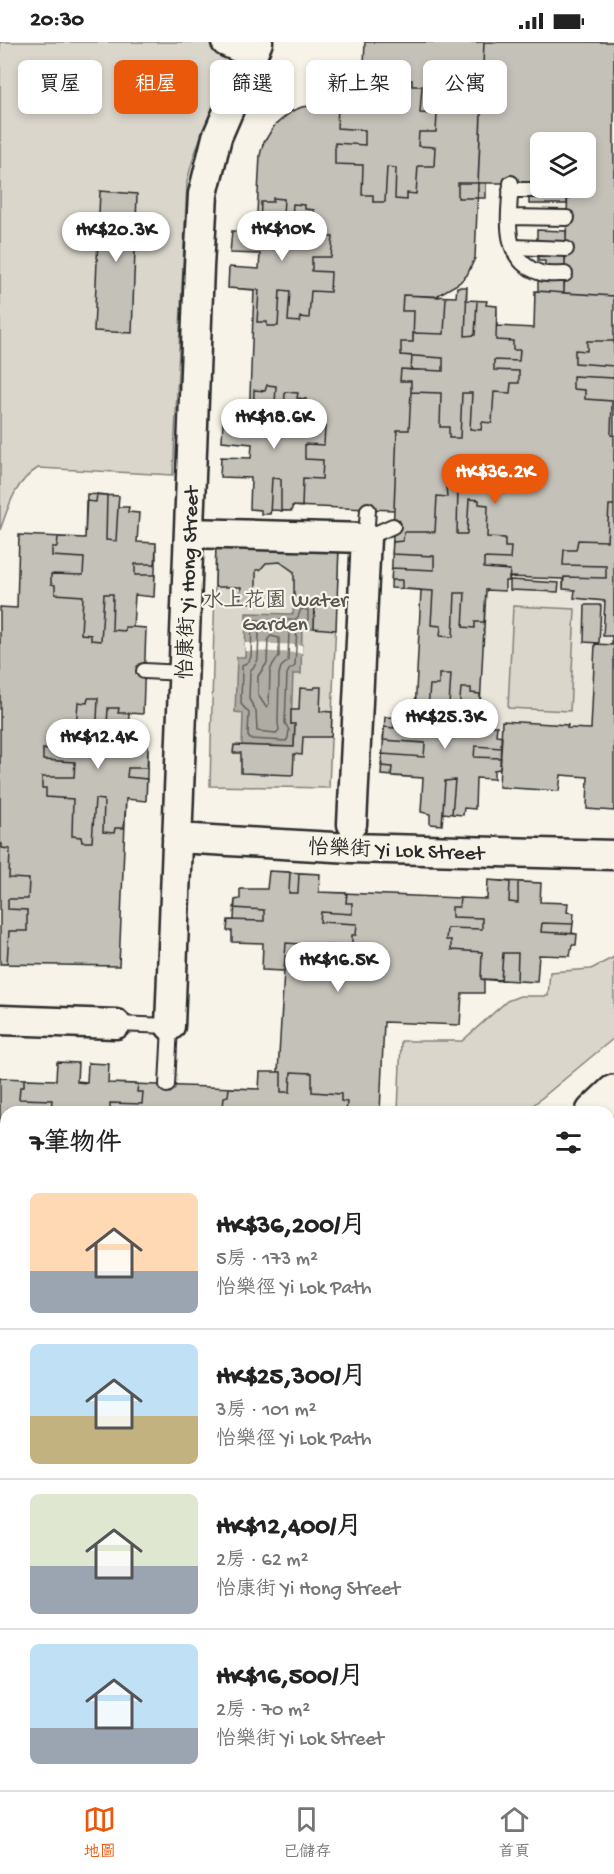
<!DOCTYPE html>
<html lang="zh-TW">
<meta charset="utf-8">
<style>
:root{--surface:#fff;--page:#f2f2f2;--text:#222;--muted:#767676;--line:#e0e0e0;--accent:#ea580c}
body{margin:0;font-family:"Gochi Hand","LXGW WenKai TC",sans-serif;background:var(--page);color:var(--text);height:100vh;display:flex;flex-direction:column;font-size:22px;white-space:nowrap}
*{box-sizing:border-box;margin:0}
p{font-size:20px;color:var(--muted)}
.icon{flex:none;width:33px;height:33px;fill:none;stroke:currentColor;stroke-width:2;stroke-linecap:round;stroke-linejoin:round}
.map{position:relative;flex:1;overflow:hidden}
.side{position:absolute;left:0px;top:1064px;width:615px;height:686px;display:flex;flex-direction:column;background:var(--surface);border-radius:18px 18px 0 0;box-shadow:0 3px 9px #0003}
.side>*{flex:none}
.hud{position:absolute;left:18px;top:18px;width:579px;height:54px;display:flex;gap:12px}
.buttons{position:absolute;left:530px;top:90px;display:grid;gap:12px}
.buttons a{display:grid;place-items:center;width:66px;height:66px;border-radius:9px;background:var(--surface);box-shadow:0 3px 9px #0003;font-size:30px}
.price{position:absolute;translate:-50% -51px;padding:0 14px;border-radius:21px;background:#fff;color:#222;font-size:20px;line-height:39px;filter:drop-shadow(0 2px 3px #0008)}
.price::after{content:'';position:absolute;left:50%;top:36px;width:18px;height:14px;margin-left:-9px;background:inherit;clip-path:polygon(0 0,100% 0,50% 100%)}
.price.current{background:var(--accent);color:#fff}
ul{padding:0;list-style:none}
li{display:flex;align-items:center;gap:18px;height:150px;padding:0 30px}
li+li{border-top:2px solid var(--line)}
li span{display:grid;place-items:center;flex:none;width:168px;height:120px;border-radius:9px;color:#555}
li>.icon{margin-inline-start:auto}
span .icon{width:72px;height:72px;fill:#fffc;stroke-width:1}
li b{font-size:26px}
h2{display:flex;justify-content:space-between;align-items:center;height:72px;padding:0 30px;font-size:26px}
.chip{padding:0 21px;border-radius:9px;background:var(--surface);box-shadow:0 3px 9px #0003;font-size:21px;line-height:54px}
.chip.current{background:var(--accent);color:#fff}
.status{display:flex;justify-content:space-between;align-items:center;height:42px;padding:0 30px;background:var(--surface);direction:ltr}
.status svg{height:16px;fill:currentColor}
.menu{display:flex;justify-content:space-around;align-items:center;height:84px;border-top:2px solid var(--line);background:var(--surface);font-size:16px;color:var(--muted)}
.menu a{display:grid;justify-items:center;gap:3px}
.menu .current{color:var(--accent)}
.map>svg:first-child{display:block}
</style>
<div class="status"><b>20:30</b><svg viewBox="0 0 49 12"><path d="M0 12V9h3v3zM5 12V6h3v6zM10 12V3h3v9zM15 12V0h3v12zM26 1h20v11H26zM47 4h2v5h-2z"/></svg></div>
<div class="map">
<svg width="614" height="1748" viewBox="0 0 614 1748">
<rect width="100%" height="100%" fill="#f7f3e8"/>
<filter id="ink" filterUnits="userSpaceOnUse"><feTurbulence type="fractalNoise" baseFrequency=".0167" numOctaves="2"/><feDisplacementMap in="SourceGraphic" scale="12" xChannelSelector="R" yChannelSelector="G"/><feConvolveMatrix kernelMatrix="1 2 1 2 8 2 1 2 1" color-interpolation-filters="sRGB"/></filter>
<g filter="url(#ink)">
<path fill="#e8e4da" d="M509,535L563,537V547L575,548V556L605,559L603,594H612V603H614V769L587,767V735L561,733L559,749L499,745L502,694L496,693L497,684H479L486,548L505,549V539H509Z
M609,1242L614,1243V1748H92L88,1743H609Z
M2,1404L6,1411V1621L0,1610V1405Z"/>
<path fill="#dad6cc" stroke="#82807c" stroke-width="1.5" d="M0,0H242C222,46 198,91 187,140L173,433L38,426C14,441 9,464 0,488Z
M216,501L339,504L329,746L210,744Z
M513,564L575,567L570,669L508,666Z
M614,915V996L526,1069H398L401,999H462L507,959L520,954H548L550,930L591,927Z
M0,1174H6V1401L0,1404Z"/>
<path fill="#afaca4" stroke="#7a7874" stroke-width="1.5" d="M294,560L315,561L314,586L302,587L301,632H293L291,682H295L294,705L242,703L243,671L235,670L237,615H245L246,571L293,572Z
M609,1367L614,1372V1748H299L300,1743H609Z
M0,1654L6,1664V1743H61L65,1748H0Z"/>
<path fill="#f7f3e8" d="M245,601L302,603V611L245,609Z"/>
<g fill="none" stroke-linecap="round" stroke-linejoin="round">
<path stroke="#605f5b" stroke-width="1.5" d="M301,567L308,568V578L307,580L299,581L297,585L295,624L289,628L287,632L285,681L289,688L288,696L286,699L250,697L248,694L249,671L241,662L242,624L249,619L251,615L252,579L255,578H294L298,575Z
M262,585L286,586L289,588L288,619L281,625L279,632L278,681L279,688L276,691L257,689L256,669L249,657L250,629L256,622L258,617L259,588Z
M271,594L279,596V614L273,622L270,629L269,662L266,665L258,653V634L267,621L268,597Z"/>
</g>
<path fill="#c4c1b9" stroke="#2b2b2b" stroke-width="1.5" d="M365,0H484L475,216L467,233L459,241L438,253L439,255L403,253L402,269H414L413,300H401V313L412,314L411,328L401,327L400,339H411V350L409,388H397L394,468L292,464V469L271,468L270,472H261V468L250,467L251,436L220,435L221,415L251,416L252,402L222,399L223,379L249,380L254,248L228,246L229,225L259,227L260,212L230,211L232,189L256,191L260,113L263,102L274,84L292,69L302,65L318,63L362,66Z
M484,0H614V254L564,251L568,146H585V100H540V141H478Z
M378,31L391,32L390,67L399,68L401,38H412V44H422L420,71L437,72L436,90H419L418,104L435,105L434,124H418L416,152L407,151V158L395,157L396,126L387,125L385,160H373V153H362L363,123L335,122V101L365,103V88L337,86L338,64L366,66L367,37H379Z
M458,141H478V156H458Z
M478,141H486V156H478Z
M100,149L137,152L132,291L94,289Z
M529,155L567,156V162H529Z
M273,156L284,157L282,190H291L293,162L305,163V167L314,168V194L333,195L331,215H312V229L331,230L330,250L311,249L309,276L300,275V280L288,279L290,249L280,248L278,284H267V280H257L259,248L228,246L229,225L259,227L260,212L230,211L232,189L260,191L261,160H273Z
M537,188L566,189V201L537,200Z
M538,213L565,214V225H545V219H538Z
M538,238L564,239V251L538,249Z
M457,245H467L465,294L475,293L477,259H487L486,263L497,264L496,298L513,299V308H520L519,319L494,318V328L519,329V341H511L510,351L494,350L492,381L482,380L481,388L470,387L472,351H462L460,396H449V385H440L441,351L411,350V339H400L401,327L443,329V316L401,313V300H413V291L444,292L446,255H456Z
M457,245H467L466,258L487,259L486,263L497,264V284L534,286L535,249L614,254V603H612V594H603L605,559L574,556L575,548L563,547V537L509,535V539H505V549L486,548L479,684H497L496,693L502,694L500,727L494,728V737L476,736L475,767L464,766L463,773L443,771L442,783L430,782V772L421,770L423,736L381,733L385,675L415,676V671L421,548L391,546L397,388H409L411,350V339H400L401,327L411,328L412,314L401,313V300H413L414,269H402L403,253L456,255Z
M587,299H614V324L575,321V308L587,309Z
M573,334L614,336V394L611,393L612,359L585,357V348L573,347Z
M267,343L276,344L274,380H284L285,350L298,351L297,356L306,357L305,382L325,384L324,403L305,402V417L323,418L322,437L303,436L302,465L292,464V469H281V437L272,436L270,472H261V468L250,467L251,436L220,435L221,415L251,416L252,402L222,399L223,379L253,380L254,348L265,349Z
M446,444H458L457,492H467L469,457L479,458V462L488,463L487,495L505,496V505H511L510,517L484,516V526L510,528L509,539H505V549L486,548L484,580H475V586L463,585L465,551H455L453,595L440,594L441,584L431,583L433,549L402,547V538H391L392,526L434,528V514L392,512L393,500L403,499L404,490H435L437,454L447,455Z
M87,452L119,454L118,465H129L128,470L139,471L137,500L156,501L154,555L135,553L133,585L146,586L143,672L129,671L128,703L148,704L146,759L126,757L119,924L0,922V565L17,566L19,493L85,496Z
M97,452L107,453L106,498L116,499L118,465H129L128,470L139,471L137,500L156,501V522H135V533H155L154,555L135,553L133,585H125V589L112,588L113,552H104L101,599L91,598V593L81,592L83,554L55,552V543L51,542V532L83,533L84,516L52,514V505H57L58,495L85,496L86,459L96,460Z
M609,463H614V603H612V594H603L605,559L574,556L575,548L563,547L564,535L606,536V524L563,523L564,508H576L578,498L607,499Z
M216,501L339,504L336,588L314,586L315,561L294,560V530L280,520L266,521L260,528H256V561L240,560L241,545H215Z
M510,538L559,541L558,550L510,548Z
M585,563H601L599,601L584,600Z
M595,602L614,603V769L587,767L588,735L561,733L559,749L499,745L502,679L568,683L567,686L591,687Z
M439,632H451L448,679H458L461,646H471V651L480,652L479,684H497L496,693L502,694L501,706L475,704L474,715L501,716L500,727L494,728V737L476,736L475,767L464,766L463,773L452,772L455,738L445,739L442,783L430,782V772L421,770L423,736L391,734L392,725L381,724L382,712L424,715L425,701L383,698L384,685L394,686V675L427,677L430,643H439Z
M315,645H321L320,669L332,670L331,695H303L302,713L294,712L293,733L241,731V711H233L234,703L294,705L295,682H291V668H299L300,646L314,647Z
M88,656H98L96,701L106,700L108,666H119L118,671H129L128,703L148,704V726H128L127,735L147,737L146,759L126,757L124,786H115L114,791L103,790L104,758L95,757L92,800H82L81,795L72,794L73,757L46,755V746H42V735H74L75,720L43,718V707L48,708L49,697L75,699L78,660L87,661Z
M0,801L2,802V806L10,807L9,836L29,837L28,857H8V867L27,868V889H9L7,922H0Z
M269,829L320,832L319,850L460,856L487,857L488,838L541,841L540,860L568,861L567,870L574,871L572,891L577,892L576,903H572L570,914L539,913L537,940L484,937V951H462L460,983L384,980L380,1070H6V1165H0V1036L56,1038L57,1020L78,1021L77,1039L87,1040L88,1021L109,1022L108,1041L259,1047L260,1030H278L284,929L262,928L263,901L232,900V889H227L228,878H234L235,858L240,857V847H267Z
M269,829L290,830L289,851H298L299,831L320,832L319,850L347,851L346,861H352V872L321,870L320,880L357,882L356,893H352V904L319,903L318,931L297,929L299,902L286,901L284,929L262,928L263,901L232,900V889H227L228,878L264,879V868L234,866L235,858L240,857V847H267Z
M488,838L510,840L509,860L518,861V840L541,841L540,860L568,861L567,870L574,871L573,882L542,881L541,890L577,892L576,903H572L570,914L539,913L537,940L517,939L518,911H503L501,939L481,937L482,910L451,908V898H446L447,886L482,887V876L452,875V865H459L460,856L487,857Z
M57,1020L78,1021L77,1040L87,1041L88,1021L109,1022L108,1041L138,1042L137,1050H143L142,1062L110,1061V1070H8V1067L51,1068L52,1058L19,1057L20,1045H24V1037L56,1038Z
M260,1030H281V1050H290L291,1030L312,1031V1050L341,1052V1059L347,1060L346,1070H256V1068L223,1066L224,1055L228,1054L229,1046L259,1047Z"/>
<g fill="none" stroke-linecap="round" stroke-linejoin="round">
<defs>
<path id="lane" d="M511,141C509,174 500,219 541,231C548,233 557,232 565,232
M510,148H568
M509,175L567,176
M513,205L566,207
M368,468L366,496L393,484
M144,629L183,631
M116,982L170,984L167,1043
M609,1257L614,1258
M609,1309L614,1308"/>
<path id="street" d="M226,0L253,12
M189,491L366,496L352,782
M177,796L351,806L614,813
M0,978L116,982
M170,984L199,225L203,152L217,95L258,0"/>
<path id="primary" d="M593,1070L614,1050
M609,1110L614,1106
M0,1446L6,1442
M0,1489L6,1486"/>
</defs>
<use href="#lane" stroke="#2b2b2b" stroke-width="18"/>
<use href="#street" stroke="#2b2b2b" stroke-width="33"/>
<use href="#primary" stroke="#2b2b2b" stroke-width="38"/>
<use href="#lane" stroke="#f7f3e8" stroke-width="14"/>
<use href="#street" stroke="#f7f3e8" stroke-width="28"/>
<use href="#primary" stroke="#f7f3e8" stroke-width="33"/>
</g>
</g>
<g text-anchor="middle" stroke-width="4.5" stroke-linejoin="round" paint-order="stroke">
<g font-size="21" fill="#2b2b2b" stroke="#f7f3e8">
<text transform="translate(187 541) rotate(-88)" y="7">怡康街 Yi Hong Street</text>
<text transform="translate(396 807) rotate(2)" y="7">怡樂街 Yi Lok Street</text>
</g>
<g font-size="21" fill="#575653" stroke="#f7f3e8">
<text x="275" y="564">水上花園 Water<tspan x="275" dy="24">Garden</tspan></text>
</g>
</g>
</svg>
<div class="buttons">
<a><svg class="icon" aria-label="layers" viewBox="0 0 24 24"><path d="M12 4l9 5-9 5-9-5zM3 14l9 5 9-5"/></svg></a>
</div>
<b class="price" style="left:282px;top:220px">HK$10K</b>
<b class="price" style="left:116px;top:221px">HK$20.3K</b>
<b class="price" style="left:274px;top:408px">HK$18.6K</b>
<b class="price current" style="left:495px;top:463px">HK$36.2K</b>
<b class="price" style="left:445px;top:708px">HK$25.3K</b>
<b class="price" style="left:98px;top:728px">HK$12.4K</b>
<b class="price" style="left:338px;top:951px">HK$16.5K</b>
<div class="hud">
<a class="chip">買屋</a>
<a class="chip current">租屋</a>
<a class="chip">篩選</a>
<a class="chip">新上架</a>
<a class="chip">公寓</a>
</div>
<section class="side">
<h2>7筆物件<svg class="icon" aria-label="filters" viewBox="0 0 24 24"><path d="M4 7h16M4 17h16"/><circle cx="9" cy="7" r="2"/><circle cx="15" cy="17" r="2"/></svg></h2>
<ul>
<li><span style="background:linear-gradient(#ffd9b3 65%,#9aa5b1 0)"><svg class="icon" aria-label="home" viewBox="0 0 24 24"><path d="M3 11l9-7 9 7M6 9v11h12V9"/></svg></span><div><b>HK$36,200/月</b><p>5房 · 173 m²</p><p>怡樂徑 Yi Lok Path</p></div></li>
<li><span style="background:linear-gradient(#bfe0f5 60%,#c2b280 0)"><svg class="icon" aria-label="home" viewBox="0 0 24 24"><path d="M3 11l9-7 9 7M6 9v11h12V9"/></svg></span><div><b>HK$25,300/月</b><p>3房 · 101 m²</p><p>怡樂徑 Yi Lok Path</p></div></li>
<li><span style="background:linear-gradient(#dfe7d0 60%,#9aa5b1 0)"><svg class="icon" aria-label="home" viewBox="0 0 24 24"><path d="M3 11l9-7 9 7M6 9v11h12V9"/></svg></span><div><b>HK$12,400/月</b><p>2房 · 62 m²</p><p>怡康街 Yi Hong Street</p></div></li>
<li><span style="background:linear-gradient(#bfe0f5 70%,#9aa5b1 0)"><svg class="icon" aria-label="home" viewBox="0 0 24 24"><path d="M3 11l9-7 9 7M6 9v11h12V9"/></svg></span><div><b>HK$16,500/月</b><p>2房 · 70 m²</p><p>怡樂街 Yi Lok Street</p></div></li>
</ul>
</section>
</div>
<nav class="menu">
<a class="current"><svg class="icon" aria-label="map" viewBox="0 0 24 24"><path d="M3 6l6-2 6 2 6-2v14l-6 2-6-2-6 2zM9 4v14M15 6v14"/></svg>地圖</a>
<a><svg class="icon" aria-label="saved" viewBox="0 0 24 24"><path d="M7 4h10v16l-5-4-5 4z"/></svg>已儲存</a>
<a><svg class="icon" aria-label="home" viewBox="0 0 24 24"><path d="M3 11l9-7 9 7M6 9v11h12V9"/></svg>首頁</a>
</nav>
